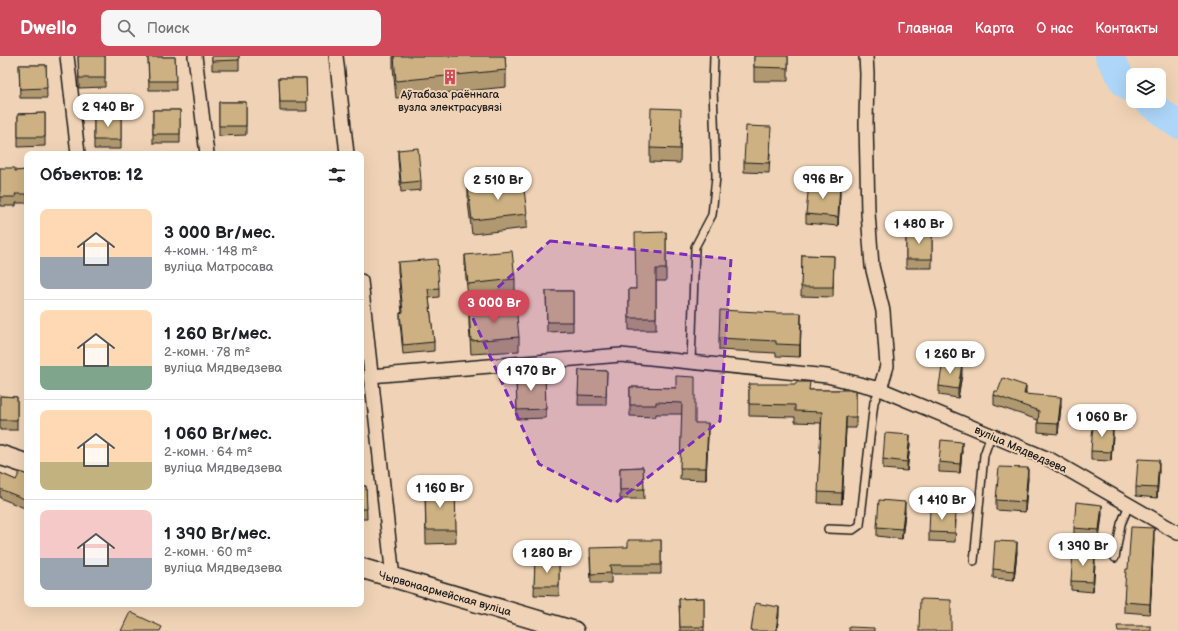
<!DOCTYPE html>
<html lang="ru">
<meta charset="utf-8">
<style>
:root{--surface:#fff;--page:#f6f6f6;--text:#202124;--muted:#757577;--line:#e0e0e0;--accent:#d1495b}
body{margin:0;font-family:"Balsamiq Sans",sans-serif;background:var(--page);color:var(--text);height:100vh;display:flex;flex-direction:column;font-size:15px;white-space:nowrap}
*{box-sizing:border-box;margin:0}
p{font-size:13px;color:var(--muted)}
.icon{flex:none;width:22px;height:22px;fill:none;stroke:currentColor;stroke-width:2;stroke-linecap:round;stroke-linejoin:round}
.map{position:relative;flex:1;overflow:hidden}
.details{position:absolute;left:24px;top:95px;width:340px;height:456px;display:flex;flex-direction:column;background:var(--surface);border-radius:8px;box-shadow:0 4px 16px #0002}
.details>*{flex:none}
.controls{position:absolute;left:1126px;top:12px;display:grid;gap:8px}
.controls a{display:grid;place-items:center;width:40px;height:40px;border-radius:8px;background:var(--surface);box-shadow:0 4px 16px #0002;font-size:20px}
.price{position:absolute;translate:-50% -34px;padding:0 9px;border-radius:14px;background:#fff;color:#222;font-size:13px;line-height:26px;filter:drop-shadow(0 1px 2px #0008)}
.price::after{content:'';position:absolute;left:50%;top:24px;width:12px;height:9px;margin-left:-6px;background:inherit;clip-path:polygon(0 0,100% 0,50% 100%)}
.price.selected{background:var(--accent);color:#fff}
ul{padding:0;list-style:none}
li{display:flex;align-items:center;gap:12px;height:100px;padding:0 16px}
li+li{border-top:1px solid var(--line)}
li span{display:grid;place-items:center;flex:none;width:112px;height:80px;border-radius:8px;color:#555}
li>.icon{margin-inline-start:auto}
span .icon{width:48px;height:48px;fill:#fffc;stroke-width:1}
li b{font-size:17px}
h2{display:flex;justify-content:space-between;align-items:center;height:48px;padding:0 16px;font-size:17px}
header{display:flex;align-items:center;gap:24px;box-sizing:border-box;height:56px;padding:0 20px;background:var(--accent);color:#fff}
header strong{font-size:19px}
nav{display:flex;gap:22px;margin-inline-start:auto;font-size:14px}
.search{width:280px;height:36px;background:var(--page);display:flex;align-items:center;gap:10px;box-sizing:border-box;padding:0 14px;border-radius:8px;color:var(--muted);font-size:15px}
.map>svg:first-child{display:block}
</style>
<header>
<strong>Dwello</strong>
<div class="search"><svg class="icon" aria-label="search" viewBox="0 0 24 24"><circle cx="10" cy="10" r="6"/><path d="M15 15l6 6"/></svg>Поиск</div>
<nav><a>Главная</a><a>Карта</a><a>О нас</a><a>Контакты</a></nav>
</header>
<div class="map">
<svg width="1178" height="575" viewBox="0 0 1178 575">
<rect width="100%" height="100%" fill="#f0d3b6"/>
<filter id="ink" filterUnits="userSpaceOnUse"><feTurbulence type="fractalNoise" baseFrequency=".025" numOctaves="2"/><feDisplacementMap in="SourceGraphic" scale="8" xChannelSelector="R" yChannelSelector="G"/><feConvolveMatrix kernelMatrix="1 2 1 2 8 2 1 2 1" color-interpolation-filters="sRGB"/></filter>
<g filter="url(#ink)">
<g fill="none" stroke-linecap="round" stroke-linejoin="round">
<path stroke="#add6f8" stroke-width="28" d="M1109,0L1124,27L1133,34
M1147,45L1178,69"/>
<defs>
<path id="lane" d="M691,306L695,191L712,159L716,121L713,32L714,0
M828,473L853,474L860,469L874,346L880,333
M1115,502L1121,468L1129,449
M974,505L984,399L991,379"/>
<path id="street" d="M67,0L78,98
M195,0L207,98
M336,0L347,98
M866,0L867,18L866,67L868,157L872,210L883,255L887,310L880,333
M361,225L393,522
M370,320L621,299L827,320L880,333L1051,404L1178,477"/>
<path id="secondary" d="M0,399L27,408
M361,512L574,575"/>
</defs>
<use href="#lane" stroke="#1c1c1c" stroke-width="10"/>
<use href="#street" stroke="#1c1c1c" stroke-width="16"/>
<use href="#secondary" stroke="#1c1c1c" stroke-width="22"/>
<use href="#lane" stroke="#f0d3b6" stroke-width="7"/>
<use href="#street" stroke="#f0d3b6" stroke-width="13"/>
<use href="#secondary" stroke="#f0d3b6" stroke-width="19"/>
</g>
<path fill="#b09870" stroke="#1c1c1c" d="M78,0H105V31L79,32Z
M212,0H239V14H212Z
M393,0H505L506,14V31L396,42L393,11Z
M754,0H788V25H754Z
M148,1H175L176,34H149Z
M19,9H46L47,42H20Z
M279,22H306L307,55H280Z
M219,46H246V79L219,80Z
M153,54H180V87H153Z
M45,57V90L18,91V58Z
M94,60H121V93H94Z
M681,67L680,107L650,106V92Z
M771,81L769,117L744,116V106Z
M398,94L421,125V134L401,136L398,103Z
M0,112L15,115L27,114V147H16V150H0Z
M468,132L527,158V172L472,178L468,146Z
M840,138L838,170L806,167V158Z
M906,175H932V212H906Z
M666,176V225H656V274H629V233H636Z
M465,199L515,223V237L468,241L465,213Z
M802,199L834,200L833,241L801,240Z
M398,206L439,232V241L429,242L434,286V295L403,298L400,266V257H402L398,215Z
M546,235H573V275L547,276Z
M469,254L519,281V295L471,298L469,268Z
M801,269L800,301L776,300V297L719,294V282Z
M579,314L607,315L606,349H578Z
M545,318L546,362L517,363L516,319Z
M962,318L958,342L939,339V330Z
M749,328L810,334H856V372H846L842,448L818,447L821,367L795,366V361L749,360Z
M630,331L676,332L695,367L708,379L706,424L680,423L682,358H656V361L630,360Z
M1026,338L1061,350L1058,378L1038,376V364L994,349V339Z
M0,340L17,341V374H0Z
M1113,379L1111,405L1091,404V395Z
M910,389L907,415L883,413V403Z
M962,395L960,417L939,416V406Z
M643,411L644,443H620V412Z
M1159,414L1157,442L1136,440V431Z
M0,417L16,424L27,419V453L0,442Z
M1028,422L1025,456L996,454V444Z
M361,430H366L367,463H361Z
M425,432H455L456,487L426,488Z
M905,456L902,483L877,480V471Z
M1102,458L1099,483L1074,481V472Z
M956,464L955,486L929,485V476Z
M1154,482L1150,558L1124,556V546L1128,513Z
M661,484V518H611V527H591L590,501L628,491Z
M1017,496L1014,524L993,522V513Z
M535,505H559V540L534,539Z
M1095,507L1093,536L1071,534V525Z
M704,542V575H680L679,543Z"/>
<path fill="#907c5b" stroke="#1c1c1c" d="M840,129V138L838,170V161Z
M801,257V269L800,301V289Z
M962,308V318L958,342V333Z
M1026,330V339L1024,338Z
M1061,341V350L1058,378V368Z
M846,361V372L842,448V437Z
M708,367V379L706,424V412Z
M1113,370V379L1111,405V396Z
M910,379V389L907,415V406Z
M962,386V395L960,417V408Z
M1159,404V414L1157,442V432Z
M1028,412V422L1025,456V446Z
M905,446V456L902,483V473Z
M1102,449V458L1099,483V474Z
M1154,472V482L1150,558V548Z
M1017,486V496L1014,524V515Z
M1095,497V507L1093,536V526Z
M779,551V560L777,575H776Z"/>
<path fill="#cdb182" stroke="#1c1c1c" d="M78,0H105V22H79Z
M212,0H239V4L212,5Z
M394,0H505L506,14L396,25Z
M754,0H788V12L754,11Z
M148,1H175L176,25H149Z
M19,9H46L47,32L20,33Z
M279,22H306L307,46H280Z
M219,46H246V70H219Z
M651,52L681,53L680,93L650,92Z
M153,54H180V78H153Z
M45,57V81H18V58Z
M94,60H121V84H94Z
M746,70L771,71L769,107L744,106Z
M418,92L421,125L401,127L398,94Z
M0,112H15V115L27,114V138H15L16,141H0Z
M523,125L527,158L472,164L468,132Z
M809,126L840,129L838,161L806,158Z
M906,175H932V203H906Z
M666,176V213H656V262H629V233H636L635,177Z
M512,195L515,223L468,228L465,199Z
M802,199L834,200L833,231H801Z
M437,203L439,232L428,233L434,286L403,289L400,257L403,256L398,206Z
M546,235H573V266H547Z
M516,250L519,281L471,285L469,254Z
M720,254L777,257H801L800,289L776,288V285L719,282Z
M943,305L962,308L958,333L939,330Z
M579,314L607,315L606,340L578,339Z
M545,318L546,353L517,354L516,319Z
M676,320L695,321V367H708L706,412H680L682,347L656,346V349H630V331L676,332Z
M1003,322L1026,330L1024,338L1061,341L1058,368L1038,367L1039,355L994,339L995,335H998Z
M796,326H810L809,334H856V361H846L842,437L818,436L822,356L795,355V349L749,348V328H796Z
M0,340L17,341V364H0Z
M1093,368L1113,370L1111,396L1091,395Z
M885,377L910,379L907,406L883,403Z
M941,384L962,386L960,408L939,406Z
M1138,403L1159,404L1157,432L1136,431Z
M643,411L644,433L620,434V412Z
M999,411L1028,412L1025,446L996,444Z
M20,416L27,419V444L0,433V417L16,424Z
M361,430H366L367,453H361Z
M425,432H455L456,474H426Z
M879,444L905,446L902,473L877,471Z
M1076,446L1102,449L1099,474L1074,472Z
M930,453L956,455L955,477L929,476Z
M1131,471L1154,472L1150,548L1124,546L1126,513H1128Z
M628,484H661V509H610L611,517L591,518L590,492L628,491Z
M995,485L1017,486L1014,515L993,513Z
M1073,496L1095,497L1093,526L1071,525Z
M535,505H559V530H534Z
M704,542V571H680L679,543Z
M920,543L951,544V575H919Z
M755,547L779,551L776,575H751Z
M130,556L162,571L160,575H121Z
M1117,570H1151V575H1118Z
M849,571L874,572V575H849Z"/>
</g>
<path fill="#7b2cbf" fill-opacity="0.2" stroke="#7b2cbf" stroke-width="3" stroke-dasharray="8 5" stroke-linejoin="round" d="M550,185L731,203L720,365L615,447L539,408L470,256Z"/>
<defs>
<symbol id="building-bare" viewBox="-9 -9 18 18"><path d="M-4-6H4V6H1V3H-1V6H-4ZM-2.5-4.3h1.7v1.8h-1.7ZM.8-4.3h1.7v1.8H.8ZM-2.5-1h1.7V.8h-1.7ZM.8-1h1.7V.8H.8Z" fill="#d1495b" stroke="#f0d3b6" stroke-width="2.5" paint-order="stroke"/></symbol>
</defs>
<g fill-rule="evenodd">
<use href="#building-bare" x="439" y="10" width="22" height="22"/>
</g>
<g text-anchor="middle" stroke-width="4" stroke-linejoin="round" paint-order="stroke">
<g font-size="11" fill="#1c1c1c" stroke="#f0d3b6">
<text x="450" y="42">Аўтабаза раённага<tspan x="450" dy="13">вузла электрасувязі</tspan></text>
</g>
<g font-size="11" fill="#1c1c1c" stroke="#f0d3b6">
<text transform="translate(1021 393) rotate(24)" y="4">вуліца Мядведзева</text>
<text transform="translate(445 537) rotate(16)" y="4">Чырвонаармейская вуліца</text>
</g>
</g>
</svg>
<div class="controls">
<a><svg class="icon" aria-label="layers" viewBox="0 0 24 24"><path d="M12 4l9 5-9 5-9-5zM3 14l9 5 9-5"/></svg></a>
</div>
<b class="price" style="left:108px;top:72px">2 940 Br</b>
<b class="price" style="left:823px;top:144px">996 Br</b>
<b class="price" style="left:498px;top:145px">2 510 Br</b>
<b class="price" style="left:919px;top:189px">1 480 Br</b>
<b class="price selected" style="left:494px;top:268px">3 000 Br</b>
<b class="price" style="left:950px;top:319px">1 260 Br</b>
<b class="price" style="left:531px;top:336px">1 970 Br</b>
<b class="price" style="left:1102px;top:382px">1 060 Br</b>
<b class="price" style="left:440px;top:453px">1 160 Br</b>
<b class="price" style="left:942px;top:465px">1 410 Br</b>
<b class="price" style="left:1083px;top:511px">1 390 Br</b>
<b class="price" style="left:547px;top:518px">1 280 Br</b>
<section class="details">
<h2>Объектов: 12<svg class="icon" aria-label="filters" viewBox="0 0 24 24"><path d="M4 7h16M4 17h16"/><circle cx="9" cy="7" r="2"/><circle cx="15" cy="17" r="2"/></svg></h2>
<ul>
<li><span style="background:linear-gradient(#ffd9b3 60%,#9aa5b1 0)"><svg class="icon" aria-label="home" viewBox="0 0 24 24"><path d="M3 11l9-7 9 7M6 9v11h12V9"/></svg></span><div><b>3 000 Br/мес.</b><p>4-комн. · 148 m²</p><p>вуліца Матросава</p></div></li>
<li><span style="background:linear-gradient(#ffd9b3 70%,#7fa58c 0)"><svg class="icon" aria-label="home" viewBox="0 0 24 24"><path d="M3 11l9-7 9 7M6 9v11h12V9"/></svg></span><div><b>1 260 Br/мес.</b><p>2-комн. · 78 m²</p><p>вуліца Мядведзева</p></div></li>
<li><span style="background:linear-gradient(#ffd9b3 65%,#c2b280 0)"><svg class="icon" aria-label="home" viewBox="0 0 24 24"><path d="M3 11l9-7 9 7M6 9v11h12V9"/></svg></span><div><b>1 060 Br/мес.</b><p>2-комн. · 64 m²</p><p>вуліца Мядведзева</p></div></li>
<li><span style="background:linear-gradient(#f6c9c9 60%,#9aa5b1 0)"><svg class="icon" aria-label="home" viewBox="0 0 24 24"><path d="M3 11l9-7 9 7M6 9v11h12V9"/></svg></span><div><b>1 390 Br/мес.</b><p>2-комн. · 60 m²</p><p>вуліца Мядведзева</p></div></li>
</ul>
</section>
</div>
